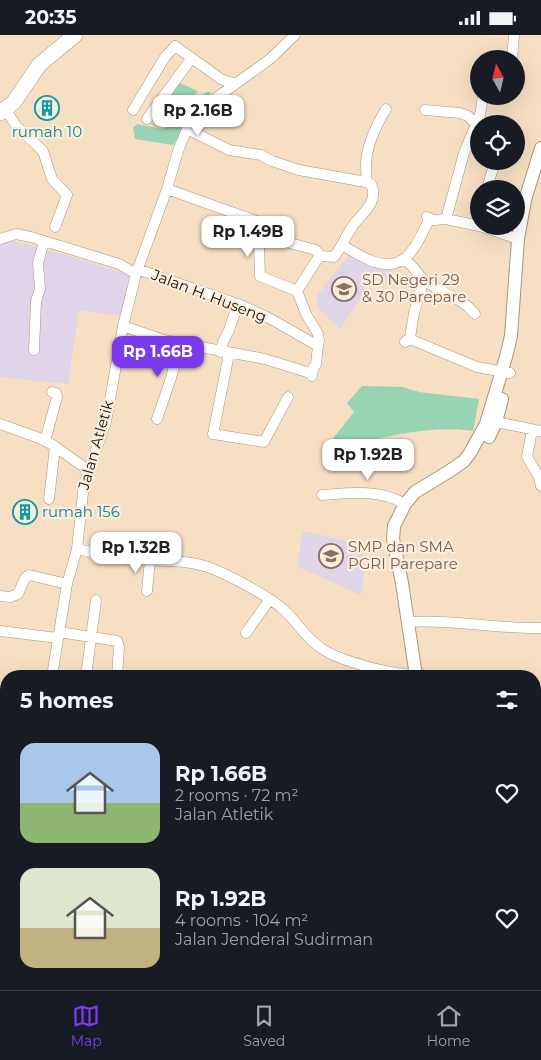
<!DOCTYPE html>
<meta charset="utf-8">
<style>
:root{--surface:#171b24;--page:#242831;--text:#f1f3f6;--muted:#9ea1a6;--line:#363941;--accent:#7c3aed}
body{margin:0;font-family:Montserrat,sans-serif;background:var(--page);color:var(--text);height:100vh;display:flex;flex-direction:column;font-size:19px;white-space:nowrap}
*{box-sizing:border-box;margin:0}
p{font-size:16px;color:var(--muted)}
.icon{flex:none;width:28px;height:28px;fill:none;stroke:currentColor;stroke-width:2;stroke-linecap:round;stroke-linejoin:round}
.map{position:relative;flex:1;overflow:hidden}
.sheet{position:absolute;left:0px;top:635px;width:541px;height:320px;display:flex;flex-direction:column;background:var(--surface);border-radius:20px 20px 0 0;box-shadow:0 5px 20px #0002}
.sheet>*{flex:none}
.needle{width:32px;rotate:352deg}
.fabs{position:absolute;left:470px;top:15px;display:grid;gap:10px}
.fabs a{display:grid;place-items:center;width:55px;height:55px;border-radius:50%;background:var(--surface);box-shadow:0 5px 20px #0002;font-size:25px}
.price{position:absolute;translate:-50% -42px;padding:0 11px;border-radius:10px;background:#fff;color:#222;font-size:16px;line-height:32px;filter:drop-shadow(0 1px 2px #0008)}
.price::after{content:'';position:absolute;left:50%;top:30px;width:15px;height:11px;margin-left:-8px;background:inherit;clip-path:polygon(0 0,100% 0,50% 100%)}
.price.selected{background:var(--accent);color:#fff}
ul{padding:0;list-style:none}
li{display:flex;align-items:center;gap:15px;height:125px;padding:0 20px}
li span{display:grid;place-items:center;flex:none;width:140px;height:100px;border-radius:15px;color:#555}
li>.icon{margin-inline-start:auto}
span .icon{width:60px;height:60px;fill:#fffc;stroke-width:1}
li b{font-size:21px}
h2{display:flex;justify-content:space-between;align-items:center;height:60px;padding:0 20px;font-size:21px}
.status{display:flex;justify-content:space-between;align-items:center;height:35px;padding:0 25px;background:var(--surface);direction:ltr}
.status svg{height:14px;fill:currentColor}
.tab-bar{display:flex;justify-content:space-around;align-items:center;height:70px;border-top:1px solid var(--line);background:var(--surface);font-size:14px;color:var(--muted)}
.tab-bar a{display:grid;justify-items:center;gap:2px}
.tab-bar .selected{color:var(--accent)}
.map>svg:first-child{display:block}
</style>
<div class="status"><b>20:35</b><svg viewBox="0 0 49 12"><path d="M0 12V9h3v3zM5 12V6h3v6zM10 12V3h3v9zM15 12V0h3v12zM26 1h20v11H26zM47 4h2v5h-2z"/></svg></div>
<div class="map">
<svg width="541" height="955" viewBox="0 0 541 955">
<rect width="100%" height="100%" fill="#f6dfc3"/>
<path fill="#e0d4e8" d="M10,205L87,226L132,241L122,281L79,275L68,349L0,342V211Z
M351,217L394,230L389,247L375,241L340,294L318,273L316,262Z
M303,496L361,510L365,533L361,560L297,531Z"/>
<path fill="#98d4b4" d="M177,47L198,56L180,79L169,84L156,81L154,78Z
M206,57H211L173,110L135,104L133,93L137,89L162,94L172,91Z
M362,351L403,352L419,357L479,364L473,396C438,391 405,398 371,405L361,423L331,406L354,377L347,368Z"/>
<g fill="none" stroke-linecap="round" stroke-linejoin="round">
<path stroke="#6bc6df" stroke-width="12" d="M535,801L541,793
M535,930L541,928
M418,949L422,955
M484,955L491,949"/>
<defs>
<path id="minor" d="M512,24L514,0
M5,74L17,92L43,116L52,144L67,160L55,192
M133,75L165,22L175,11L221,44L235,49
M425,75L460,78L468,81L476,89
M147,84L191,24
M187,94L229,115L261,120L272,126L299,135L366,147C367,140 366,134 366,127C368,107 376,91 386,74
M167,154L262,188L259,210L260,241L297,256
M487,154L495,126
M446,184L464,118L480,80L483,61
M480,191L518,204
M0,204L16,199L31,202L119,229L136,239
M342,210C345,203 349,196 354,189C364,177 379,166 371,149L366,147
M318,223L321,221L334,222L342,210C351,215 360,221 369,225C406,240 415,212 429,185L427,182L434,185L446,184L479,191
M407,223V227C415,232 417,239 423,244C439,258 462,262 475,279
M137,234L243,271L271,284L318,311L319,306L318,299L306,279L297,256L318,223L319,219L316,215L260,200
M123,291L164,305L265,324L310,338L312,341L313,334L316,329L318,311
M406,306L410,303L414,278L423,247V244
M405,307L410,304L477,332L510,338
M34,315L36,266L40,254L38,228L44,206
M220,317L223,307L229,295L238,269
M229,319L213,399L264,407L288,362
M157,384L171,343L180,309
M496,387L541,396
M0,389L39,403L53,410L88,435
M532,395L527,422L539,442L541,451
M45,406L57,362L56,358L52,357
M322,460C350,458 380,454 405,469
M49,464L55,412
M77,514C100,519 124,523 148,525C168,527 189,525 208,532C229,540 267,560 284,575C298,588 307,605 324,615C345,628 398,641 422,640
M147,556L150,525
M0,561L10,562L18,559L25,543L29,540L67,549
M407,587C452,584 496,594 541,593
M0,596L58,603
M59,597L117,606L119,612L117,641
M246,598L270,564
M52,641L67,549L77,514L84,449L106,387L123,291L136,239L167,154L178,116L187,94L201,75L216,63L270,24L295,0
M86,641L96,565
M535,725H541
M0,851L6,836
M31,955L33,949
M149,955L154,949"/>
<path id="major" d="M489,402L496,387L502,364
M416,641L402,548L393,504L394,491L405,469L415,457L448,437L464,426L470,418L486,389L506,322L511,301L518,204L525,165L541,113
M313,949L314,955"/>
<path id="highway" d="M0,78L14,67L39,30L75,0"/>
</defs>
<use href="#minor" stroke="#aa957a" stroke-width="11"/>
<use href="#major" stroke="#aa957a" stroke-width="14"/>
<use href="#highway" stroke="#aa957a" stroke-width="16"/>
<use href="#minor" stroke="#fff" stroke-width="10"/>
<use href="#major" stroke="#fff" stroke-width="12"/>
<use href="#highway" stroke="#fff" stroke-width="15"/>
</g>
<defs>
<symbol id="building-ring" viewBox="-11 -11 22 22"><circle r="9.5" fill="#fceedd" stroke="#0f9aa8" stroke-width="1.5"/><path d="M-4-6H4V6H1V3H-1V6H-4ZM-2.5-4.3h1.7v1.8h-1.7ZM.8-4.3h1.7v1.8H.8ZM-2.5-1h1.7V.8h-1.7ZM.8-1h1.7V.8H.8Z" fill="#0f9aa8"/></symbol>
<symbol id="school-ring" viewBox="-11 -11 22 22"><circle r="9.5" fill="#fceedd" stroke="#8d6e63" stroke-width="1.5"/><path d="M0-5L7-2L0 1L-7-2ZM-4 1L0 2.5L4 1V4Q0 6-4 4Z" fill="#8d6e63"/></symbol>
</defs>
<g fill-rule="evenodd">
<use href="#building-ring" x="33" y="59" width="28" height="28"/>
<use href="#school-ring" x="330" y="240" width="28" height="28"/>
<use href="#building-ring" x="11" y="463" width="28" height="28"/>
<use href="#school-ring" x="317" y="507" width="28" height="28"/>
</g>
<g text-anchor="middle" stroke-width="4.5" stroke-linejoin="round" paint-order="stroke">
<g font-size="15" fill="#0d838f" stroke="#fceedd">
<text x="47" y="102">rumah 10</text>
<text x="42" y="482" text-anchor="start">rumah 156</text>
</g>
<g font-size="15" fill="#785e54" stroke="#fceedd" text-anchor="start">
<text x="362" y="250">SD Negeri 29<tspan x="362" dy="17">&amp; 30 Parepare</tspan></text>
<text x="348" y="517">SMP dan SMA<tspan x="348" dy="17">PGRI Parepare</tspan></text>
</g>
<g font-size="15" fill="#181107" stroke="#fceedd">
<text transform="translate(209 261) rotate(21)" y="5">Jalan H. Huseng</text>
<text transform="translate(96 410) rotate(-74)" y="5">Jalan Atletik</text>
</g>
</g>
</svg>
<div class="fabs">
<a><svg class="needle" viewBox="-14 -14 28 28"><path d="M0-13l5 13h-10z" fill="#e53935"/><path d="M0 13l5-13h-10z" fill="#9ea1a6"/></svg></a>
<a><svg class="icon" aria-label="locate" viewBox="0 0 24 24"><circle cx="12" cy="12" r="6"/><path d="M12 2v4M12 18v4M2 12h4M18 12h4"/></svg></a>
<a><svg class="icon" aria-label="layers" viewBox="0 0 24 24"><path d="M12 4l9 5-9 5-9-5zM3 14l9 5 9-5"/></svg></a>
</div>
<b class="price" style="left:198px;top:102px">Rp 2.16B</b>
<b class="price" style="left:248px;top:223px">Rp 1.49B</b>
<b class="price selected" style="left:158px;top:343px">Rp 1.66B</b>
<b class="price" style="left:368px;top:446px">Rp 1.92B</b>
<b class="price" style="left:136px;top:539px">Rp 1.32B</b>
<section class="sheet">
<h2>5 homes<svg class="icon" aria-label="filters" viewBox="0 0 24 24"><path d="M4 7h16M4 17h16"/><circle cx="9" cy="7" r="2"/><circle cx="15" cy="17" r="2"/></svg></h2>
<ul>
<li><span style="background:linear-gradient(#a9c7e8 60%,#8fb573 0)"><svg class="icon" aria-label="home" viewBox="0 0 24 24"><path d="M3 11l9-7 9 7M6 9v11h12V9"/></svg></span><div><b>Rp 1.66B</b><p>2 rooms · 72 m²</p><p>Jalan Atletik</p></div><svg class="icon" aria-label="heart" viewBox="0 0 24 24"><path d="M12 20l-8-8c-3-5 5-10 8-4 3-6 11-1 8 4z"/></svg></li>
<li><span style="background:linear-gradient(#dfe7d0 60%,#c2b280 0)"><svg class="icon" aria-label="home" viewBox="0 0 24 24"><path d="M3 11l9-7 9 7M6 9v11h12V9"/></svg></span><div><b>Rp 1.92B</b><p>4 rooms · 104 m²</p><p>Jalan Jenderal Sudirman</p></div><svg class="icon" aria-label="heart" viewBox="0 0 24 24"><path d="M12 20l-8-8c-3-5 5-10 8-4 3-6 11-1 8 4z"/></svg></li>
</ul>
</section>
</div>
<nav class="tab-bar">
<a class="selected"><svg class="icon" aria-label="map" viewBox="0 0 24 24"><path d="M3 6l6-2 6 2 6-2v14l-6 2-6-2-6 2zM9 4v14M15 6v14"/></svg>Map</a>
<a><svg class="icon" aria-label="saved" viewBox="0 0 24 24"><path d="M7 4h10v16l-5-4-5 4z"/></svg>Saved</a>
<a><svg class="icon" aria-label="home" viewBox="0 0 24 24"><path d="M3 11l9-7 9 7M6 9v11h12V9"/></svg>Home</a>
</nav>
